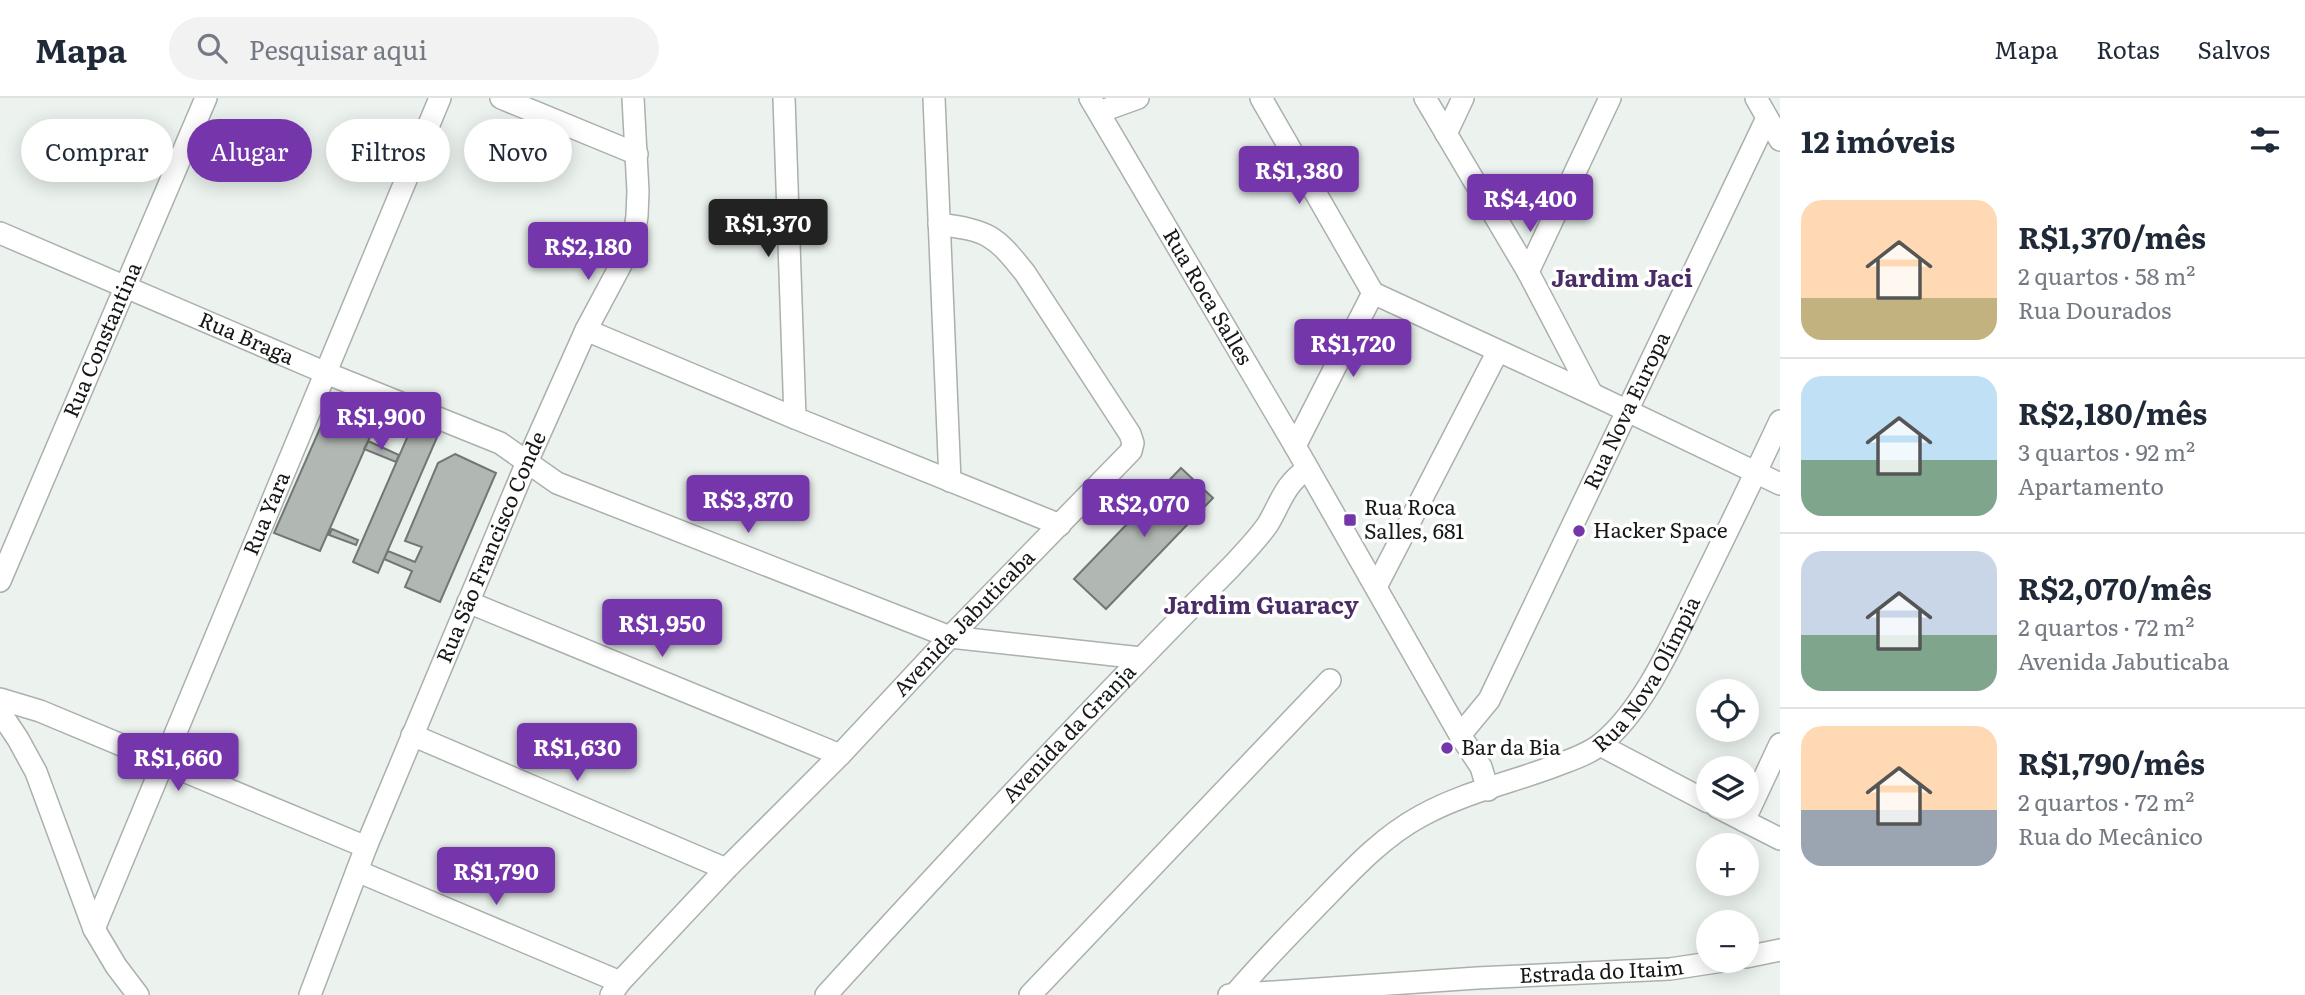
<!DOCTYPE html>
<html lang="pt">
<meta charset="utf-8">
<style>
:root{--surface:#fff;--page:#f2f2f3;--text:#1f2937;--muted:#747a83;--line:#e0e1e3;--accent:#7636ab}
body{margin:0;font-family:Literata,serif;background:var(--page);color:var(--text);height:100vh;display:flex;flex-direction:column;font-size:26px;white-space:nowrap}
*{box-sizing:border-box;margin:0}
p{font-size:23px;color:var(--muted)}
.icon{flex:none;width:38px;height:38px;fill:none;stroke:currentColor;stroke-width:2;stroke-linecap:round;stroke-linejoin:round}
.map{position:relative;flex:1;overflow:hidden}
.sheet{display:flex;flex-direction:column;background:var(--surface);width:525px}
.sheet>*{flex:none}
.hud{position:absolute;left:21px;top:21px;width:665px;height:63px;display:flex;gap:14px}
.controls{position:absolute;left:1696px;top:581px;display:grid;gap:14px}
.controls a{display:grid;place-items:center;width:63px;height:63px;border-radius:50%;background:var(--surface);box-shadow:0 4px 18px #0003;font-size:35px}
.price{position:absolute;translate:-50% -60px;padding:0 16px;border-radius:7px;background:var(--accent);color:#fff;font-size:23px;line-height:46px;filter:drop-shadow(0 2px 4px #0008)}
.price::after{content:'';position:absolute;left:50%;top:42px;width:21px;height:16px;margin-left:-10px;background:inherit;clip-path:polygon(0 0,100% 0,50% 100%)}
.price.on{background:#222;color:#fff}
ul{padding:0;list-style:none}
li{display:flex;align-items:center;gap:21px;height:175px;padding:0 21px}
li+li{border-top:2px solid var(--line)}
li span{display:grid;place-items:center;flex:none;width:196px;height:140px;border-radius:21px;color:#555}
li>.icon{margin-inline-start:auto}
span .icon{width:84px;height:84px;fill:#fffc;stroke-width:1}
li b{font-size:30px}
h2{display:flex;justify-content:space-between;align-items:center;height:84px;padding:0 21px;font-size:30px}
.tag{padding:0 24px;border-radius:32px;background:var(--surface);box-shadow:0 4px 18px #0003;font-size:24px;line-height:63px}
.tag.on{background:var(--accent);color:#fff}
header{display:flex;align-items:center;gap:42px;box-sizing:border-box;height:98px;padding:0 35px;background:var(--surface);border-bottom:2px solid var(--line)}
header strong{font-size:33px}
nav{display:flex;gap:38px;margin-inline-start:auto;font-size:24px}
.search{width:490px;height:63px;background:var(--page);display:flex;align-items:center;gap:18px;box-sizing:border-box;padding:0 24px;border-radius:38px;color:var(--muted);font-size:26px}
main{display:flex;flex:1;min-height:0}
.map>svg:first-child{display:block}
</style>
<header>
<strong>Mapa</strong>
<div class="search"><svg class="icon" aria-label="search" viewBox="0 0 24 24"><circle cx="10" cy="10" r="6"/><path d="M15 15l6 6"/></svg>Pesquisar aqui</div>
<nav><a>Mapa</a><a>Rotas</a><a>Salvos</a></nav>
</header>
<main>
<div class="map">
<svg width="1780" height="897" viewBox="0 0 1780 897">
<rect width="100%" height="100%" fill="#ecf3ee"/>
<path fill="#b1b7b2" stroke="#717773" stroke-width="2" d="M335,296L381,314L320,453L274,435Z
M413,326L438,337L378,475L353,464Z
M368,343L399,357L396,364L364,351Z
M455,356L496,375L440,504L405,489L412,473L384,461L388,453L415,464L422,449L405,443L438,365Z
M1181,370L1213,400L1106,511L1074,481Z
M332,431L358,442L356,447L329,437Z"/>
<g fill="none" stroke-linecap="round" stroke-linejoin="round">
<defs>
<g id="minor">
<path d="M501,0L637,56"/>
<path d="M784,0L795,320"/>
<path d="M934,0L950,383"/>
<path id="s1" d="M1090,0L1295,348L1460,637L1481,669L1488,692"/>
<path d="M1261,0L1373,195"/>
<path d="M1425,0L1528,174L1592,296"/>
<path d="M1756,0L1780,42"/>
<path d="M1099,14L1138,0"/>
<path d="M1446,36L1463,0"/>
<path id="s2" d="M0,135L326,275L500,345L557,385L950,539L1141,560"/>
<path d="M1528,174L1610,0"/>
<path d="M1373,195L1592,296L1780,386"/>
<path d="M586,232L795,320L1060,427"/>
<path d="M1295,348L1373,195"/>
<path id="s3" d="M0,483L206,0"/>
<path d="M1376,489L1498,253"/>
<path d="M468,504L840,657"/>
<path d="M0,601L40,613L366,749"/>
<path d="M0,614L18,641L36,674L94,831L116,868L138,897"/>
<path d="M412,637L726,771"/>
<path id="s4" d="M1460,637L1489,602L1767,20"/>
<path d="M1600,647L1708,704"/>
<path d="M1717,709L1780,741"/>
<path d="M1744,723L1780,646"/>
<path d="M357,773L620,884"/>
<path id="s5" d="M94,831L440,0"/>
<path d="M1746,859L1780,852"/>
<path id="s6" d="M1235,896C1262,864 1292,834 1321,804C1352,772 1382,739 1421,718C1464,694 1514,684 1560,666C1573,661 1591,655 1602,645C1645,610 1675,539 1700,489C1727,434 1754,379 1780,323"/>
<path id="s7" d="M310,897L366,749L527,364L586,232L633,144L637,118L638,93L633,0"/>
<path id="s8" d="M611,897L620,884L726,771L840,657L950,539L1131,353L1133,345L1130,336L1025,175C994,136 988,133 939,126"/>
<path id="s9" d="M826,897C958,752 1092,609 1230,470C1243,456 1257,442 1268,426C1281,404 1284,387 1307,371"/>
<path d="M1030,897L1330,582"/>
<path id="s10" d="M1229,897L1477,880L1670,871L1723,863"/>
</g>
</defs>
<use href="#minor" stroke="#aab0ab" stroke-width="24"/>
<use href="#minor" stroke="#fff" stroke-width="21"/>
</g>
<g fill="#7636ab" stroke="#fff" stroke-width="2.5">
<rect x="1343" y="415" width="14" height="14" rx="3.5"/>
<circle cx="1579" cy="433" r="7"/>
<circle cx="1447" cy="650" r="7"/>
</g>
<g text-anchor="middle" stroke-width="7" stroke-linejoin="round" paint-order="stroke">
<g font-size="21" fill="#161816" stroke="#fff">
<text dy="7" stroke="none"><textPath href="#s1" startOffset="231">Rua Roca Salles</textPath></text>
<text dy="7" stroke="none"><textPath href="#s2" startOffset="268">Rua Braga</textPath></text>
<text dy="7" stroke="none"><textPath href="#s3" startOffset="262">Rua Constantina</textPath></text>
<text dy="7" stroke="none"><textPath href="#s4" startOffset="366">Rua Nova Europa</textPath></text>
<text dy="7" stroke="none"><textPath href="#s5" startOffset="450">Rua Yara</textPath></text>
<text dy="7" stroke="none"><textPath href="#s7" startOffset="483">Rua São Francisco Conde</textPath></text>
<text dy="7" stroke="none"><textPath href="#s8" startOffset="513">Avenida Jabuticaba</textPath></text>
<text dy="7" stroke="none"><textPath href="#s6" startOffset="537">Rua Nova Olímpia</textPath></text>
<text dy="7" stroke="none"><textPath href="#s9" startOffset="357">Avenida da Granja</textPath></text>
<text dy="7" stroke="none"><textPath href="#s10" startOffset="373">Estrada do Itaim</textPath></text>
</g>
<g font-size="21" fill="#161816" stroke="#fff" text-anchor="start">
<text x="1364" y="417">Rua Roca<tspan x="1364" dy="24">Salles, 681</tspan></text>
<text x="1593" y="440">Hacker Space</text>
<text x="1461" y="657">Bar da Bia</text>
</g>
<g font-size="24" font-weight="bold" fill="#4a2d66" stroke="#fff">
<text x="1622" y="189">Jardim Jaci</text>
<text x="1261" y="516">Jardim Guaracy</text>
</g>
</g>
</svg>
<div class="controls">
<a><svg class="icon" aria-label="locate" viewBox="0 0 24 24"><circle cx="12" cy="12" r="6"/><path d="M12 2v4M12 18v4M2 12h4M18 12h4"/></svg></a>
<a><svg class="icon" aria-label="layers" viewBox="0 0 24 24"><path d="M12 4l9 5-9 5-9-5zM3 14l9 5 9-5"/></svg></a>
<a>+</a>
<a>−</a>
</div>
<b class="price" style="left:1299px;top:108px">R$1,380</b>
<b class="price" style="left:1530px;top:136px">R$4,400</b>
<b class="price on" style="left:768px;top:161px">R$1,370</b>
<b class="price" style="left:588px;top:184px">R$2,180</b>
<b class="price" style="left:1353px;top:281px">R$1,720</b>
<b class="price" style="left:381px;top:354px">R$1,900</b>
<b class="price" style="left:748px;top:437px">R$3,870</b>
<b class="price" style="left:1144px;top:441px">R$2,070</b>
<b class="price" style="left:662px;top:561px">R$1,950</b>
<b class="price" style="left:577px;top:685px">R$1,630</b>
<b class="price" style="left:178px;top:695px">R$1,660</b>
<b class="price" style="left:496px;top:809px">R$1,790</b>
<div class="hud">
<a class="tag">Comprar</a>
<a class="tag on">Alugar</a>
<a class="tag">Filtros</a>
<a class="tag">Novo</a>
</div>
</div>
<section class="sheet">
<h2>12 imóveis<svg class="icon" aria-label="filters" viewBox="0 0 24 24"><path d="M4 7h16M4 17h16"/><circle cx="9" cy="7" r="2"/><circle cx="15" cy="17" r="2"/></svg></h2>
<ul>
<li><span style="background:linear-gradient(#ffd9b3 70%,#c2b280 0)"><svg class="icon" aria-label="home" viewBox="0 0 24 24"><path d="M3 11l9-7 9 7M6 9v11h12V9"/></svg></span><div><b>R$1,370/mês</b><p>2 quartos · 58 m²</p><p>Rua Dourados</p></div></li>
<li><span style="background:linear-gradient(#bfe0f5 60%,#7fa58c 0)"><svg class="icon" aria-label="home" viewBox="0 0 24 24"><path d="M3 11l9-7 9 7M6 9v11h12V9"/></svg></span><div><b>R$2,180/mês</b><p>3 quartos · 92 m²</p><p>Apartamento</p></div></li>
<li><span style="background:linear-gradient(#c9d6e8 60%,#7fa58c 0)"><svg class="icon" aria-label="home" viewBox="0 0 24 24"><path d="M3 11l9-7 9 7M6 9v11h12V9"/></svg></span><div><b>R$2,070/mês</b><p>2 quartos · 72 m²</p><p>Avenida Jabuticaba</p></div></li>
<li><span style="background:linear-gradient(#ffd9b3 60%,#9aa5b1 0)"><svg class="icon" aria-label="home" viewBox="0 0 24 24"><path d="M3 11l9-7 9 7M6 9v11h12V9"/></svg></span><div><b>R$1,790/mês</b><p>2 quartos · 72 m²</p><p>Rua do Mecânico</p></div></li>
</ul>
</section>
</main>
